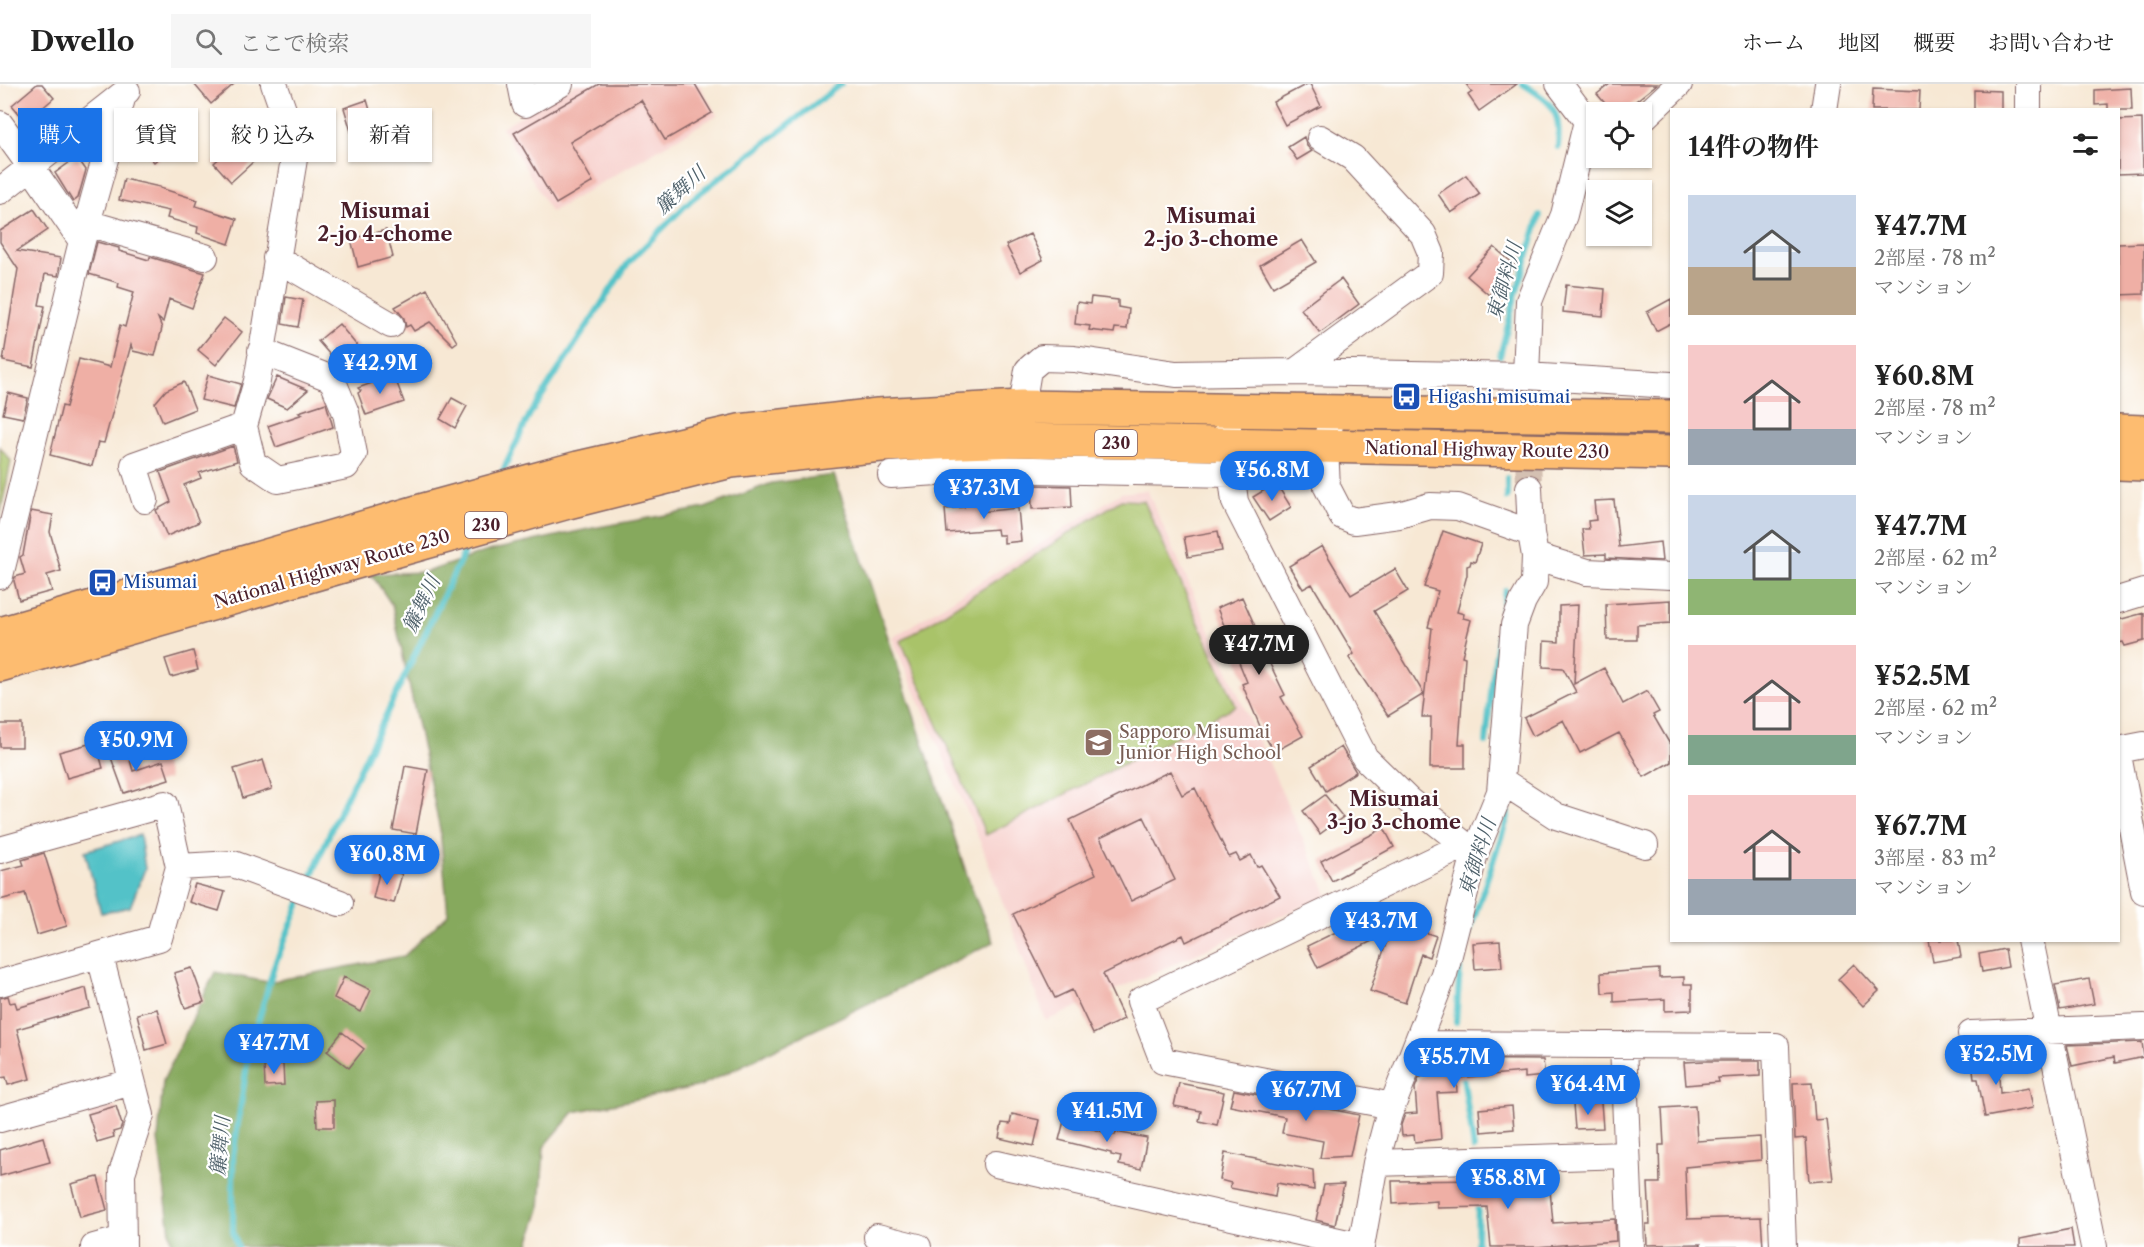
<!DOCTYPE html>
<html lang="ja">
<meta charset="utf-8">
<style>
:root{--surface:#fff;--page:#f6f6f6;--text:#222;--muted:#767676;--line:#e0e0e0;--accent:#1a73e8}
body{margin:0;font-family:"Libre Caslon Text","Noto Serif JP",serif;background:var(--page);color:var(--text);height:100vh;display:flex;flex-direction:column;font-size:22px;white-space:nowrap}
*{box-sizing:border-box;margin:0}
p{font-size:20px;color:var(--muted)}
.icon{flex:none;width:33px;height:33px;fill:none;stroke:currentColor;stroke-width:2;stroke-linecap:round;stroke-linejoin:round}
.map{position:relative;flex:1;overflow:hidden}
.sheet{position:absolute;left:1670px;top:24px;width:450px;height:834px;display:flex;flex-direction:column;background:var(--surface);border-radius:0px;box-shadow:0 2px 4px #0004}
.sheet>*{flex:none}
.top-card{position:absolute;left:18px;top:24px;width:570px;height:54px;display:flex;gap:12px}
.fabs{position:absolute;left:1586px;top:18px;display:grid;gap:12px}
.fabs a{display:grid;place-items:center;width:66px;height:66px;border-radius:0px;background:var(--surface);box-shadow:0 2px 4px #0004;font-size:30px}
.price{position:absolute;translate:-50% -51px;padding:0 14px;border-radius:21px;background:var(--accent);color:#fff;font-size:20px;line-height:39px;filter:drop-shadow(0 2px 3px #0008)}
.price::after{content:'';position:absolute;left:50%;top:36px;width:18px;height:14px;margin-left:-9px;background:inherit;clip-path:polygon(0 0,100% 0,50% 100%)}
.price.active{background:#222;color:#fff}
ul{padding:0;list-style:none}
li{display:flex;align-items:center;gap:18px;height:150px;padding:0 18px}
li span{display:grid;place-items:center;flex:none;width:168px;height:120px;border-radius:0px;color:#555}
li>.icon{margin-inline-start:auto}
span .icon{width:72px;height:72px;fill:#fffc;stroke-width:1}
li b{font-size:26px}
h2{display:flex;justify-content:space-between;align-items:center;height:72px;padding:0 18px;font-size:26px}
.tag{padding:0 21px;border-radius:0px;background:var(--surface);box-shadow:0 2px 4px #0004;font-size:21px;line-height:54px}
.tag.active{background:var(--accent);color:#fff}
header{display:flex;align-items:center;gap:36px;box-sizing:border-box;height:84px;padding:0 30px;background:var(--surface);border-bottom:2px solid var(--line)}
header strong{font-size:28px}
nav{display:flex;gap:33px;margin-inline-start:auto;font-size:21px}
.search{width:420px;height:54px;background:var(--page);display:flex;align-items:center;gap:15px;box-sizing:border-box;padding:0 21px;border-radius:0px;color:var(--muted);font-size:22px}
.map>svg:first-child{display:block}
</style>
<header>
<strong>Dwello</strong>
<div class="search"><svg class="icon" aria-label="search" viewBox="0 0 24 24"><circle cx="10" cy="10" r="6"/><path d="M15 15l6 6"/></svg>ここで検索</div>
<nav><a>ホーム</a><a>地図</a><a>概要</a><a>お問い合わせ</a></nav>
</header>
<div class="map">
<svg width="2144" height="1163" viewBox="0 0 2144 1163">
<rect width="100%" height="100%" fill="#fff"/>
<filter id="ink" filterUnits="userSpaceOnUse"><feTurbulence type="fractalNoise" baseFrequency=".0167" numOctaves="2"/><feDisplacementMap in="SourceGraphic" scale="12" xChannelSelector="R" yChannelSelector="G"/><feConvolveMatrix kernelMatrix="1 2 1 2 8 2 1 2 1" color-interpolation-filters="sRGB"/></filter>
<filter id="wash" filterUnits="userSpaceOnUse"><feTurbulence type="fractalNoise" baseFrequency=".008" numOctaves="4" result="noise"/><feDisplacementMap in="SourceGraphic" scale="24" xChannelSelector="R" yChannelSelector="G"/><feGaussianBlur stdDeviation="1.35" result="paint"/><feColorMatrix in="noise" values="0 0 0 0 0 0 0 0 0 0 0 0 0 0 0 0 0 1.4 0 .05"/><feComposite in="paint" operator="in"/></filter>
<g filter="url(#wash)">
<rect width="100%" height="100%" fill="#f7e8d4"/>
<path fill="#f7d0cc" d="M576,0H699L717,31L551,128L502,43Z
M1147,406L1328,811L1046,937L982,762L892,554L1121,409Z"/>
<path fill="#a9c369" stroke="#7a714a" stroke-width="1.5" d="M0,363L11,377L0,433Z
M1121,416L1144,417L1236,622L986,751L901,557Z"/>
<path fill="#86a95d" stroke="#686444" stroke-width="1.5" d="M834,391L973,809L994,858L700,1002L574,1028L544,1063L540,1125L528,1163H172L158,1055L163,997L215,888L268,898L404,872L448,830L440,745L392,521L371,490L426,488L488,467L593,444L705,424L772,399Z"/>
<path fill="#53c2c8" stroke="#4e707a" stroke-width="1.5" d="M140,751L145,785L130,823L101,829L85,767Z"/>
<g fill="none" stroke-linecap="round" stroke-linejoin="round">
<path stroke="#53c2c8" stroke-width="6" d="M1523,0C1553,20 1561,25 1558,63
M1500,272L1515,213L1540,131
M500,393L530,330L628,179L691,116L841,0
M1507,414V394
M1486,659L1492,599L1505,506
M308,800L335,737L470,456
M1456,938L1461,872L1508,733L1507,723
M1462,985L1474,1065
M238,1163L233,1148V1072L248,974L274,882L303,812
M1477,1163L1478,1116"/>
</g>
<g id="blocks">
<path fill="#efafa5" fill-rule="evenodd" d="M37,0H42L54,14L26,38L12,21Z
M194,0H234L211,20Z
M599,0H695L712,29L665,56L641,16L570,58L593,98L556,120L514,49Z
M1307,0H1310L1321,22L1285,41L1273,18Z
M1466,0H1517L1479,27L1468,11L1472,8Z
M1610,0H1657L1622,28L1614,20L1609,24L1597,10Z
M2131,4L2132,26H2108V20L2095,21V6Z
M1873,5L1920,7L1919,26H1872Z
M1974,6L2001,7V26H1974Z
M367,16L377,50L354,57L344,24Z
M151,27L177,58L154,78L128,48L129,45Z
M2142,35L2143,89L2118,90V36Z
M1304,53L1307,62L1312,67L1297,76L1288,63Z
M236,59L253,78L231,98L214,79Z
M77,73L86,86L78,114L73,118L55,89Z
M1466,91L1480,110L1451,129L1438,110Z
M124,95L160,103V104L198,116L196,122L237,135L229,160L197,149L198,143L167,134L169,127L119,116Z
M34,125L48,146L17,167L61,174L58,192L45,190L39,221L45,222L33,283L3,277L18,185L0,158V147Z
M386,146L393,173L358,183L351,155Z
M1030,150L1043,176L1020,188L1006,161Z
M1302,156L1316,178L1273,203L1260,181Z
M97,158L119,164V167L149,176L150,173L205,189L192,224L169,215L163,238L158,234L162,244L155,272L133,267L131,261L104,359L98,358L92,382L50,371L62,322L66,323L79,275L110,283L120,241L125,243L134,208L118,203L119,199L89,190Z
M2144,159V210L2118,211V160Z
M1494,163L1516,182L1489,211L1467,192Z
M1341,195L1359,220L1320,249L1301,225Z
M1566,201L1605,205L1603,232L1563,228Z
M427,205L457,258L453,261L430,238L414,247L410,241L406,243L404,234L395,223Z
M286,213L303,216L298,243L282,240Z
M1091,213L1118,216V223L1129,225L1127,245L1115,244L1114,249L1089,246L1090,242L1075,240L1077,218L1090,220Z
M1671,215V239L1656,247L1647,228Z
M224,234L242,248L216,281L198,266Z
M339,240L358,263L338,280L318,257Z
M208,291L241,300L234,324L201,316Z
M394,291L404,318L366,331L358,309L361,307L358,304Z
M277,293L308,306L287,324L267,315Z
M184,298L195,325L163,338L155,319L166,306Z
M8,309L28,314L23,334L3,330Z
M452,314L467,322L455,344L440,335Z
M326,319L333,343L276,363L268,342L303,330L299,328Z
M233,362L237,377L199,389L201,394L184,401L199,438L167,452L156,426L171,418L160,388Z
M1276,399L1291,423L1269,437L1253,413Z
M1031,401L1071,402L1072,423L1032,425Z
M979,414L980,428L1018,424L1021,457L1004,459V451H998L997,445L947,449L945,425L964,423V415Z
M1614,416L1619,463L1660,458L1662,477L1606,474V470L1585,471L1582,445H1589L1588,437L1596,436L1594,417Z
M31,427L53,431L50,448L61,487L47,491L52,507L19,516L14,497L15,493L25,490L20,473L23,471Z
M1218,447L1222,467L1188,473L1184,453Z
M1443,447L1481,460L1475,478L1471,477L1470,481L1467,482V491L1457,528L1464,530L1463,534L1471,536L1462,572L1465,573L1459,660H1465V684H1430L1431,633H1422L1432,544L1428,543L1438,507L1424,503Z
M1322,462L1351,511L1395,485L1408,507L1374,527L1424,610L1388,632L1349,574L1354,570L1312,500L1303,505L1289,482Z
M1242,513L1259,551L1263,549L1274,574L1268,576L1285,611L1281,613L1303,652L1274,668L1262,647L1242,600L1247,598L1217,524Z
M1671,516V539L1637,541V556H1607L1606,520Z
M1578,521L1574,600L1604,584L1623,620L1647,607L1659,628L1653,631L1671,662V678L1644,693L1619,649L1580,669L1563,636L1533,652L1524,634L1576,608L1563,584L1543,583L1544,557L1559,558V522Z
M2144,529V557L2125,562L2123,558L2118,559V536Z
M193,567L198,586L171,593L165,575Z
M0,640H22V663H0Z
M96,658L103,684L67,694L59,668Z
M126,662L133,687L163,677L169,695L124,709L109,668Z
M1341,663L1356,688L1326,707L1311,682Z
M263,676L272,705L243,714L234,685Z
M405,682L428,686L416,750L393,746Z
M1170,687L1182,711L1195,704L1229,773L1236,770L1240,777L1251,771L1257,783L1261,781L1280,812L1186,858L1183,851L1103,890L1124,935L1093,950L1072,906L1055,914L1013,830L1096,790L1070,736ZM1144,733L1175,796L1131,817L1100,754Z
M1325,711L1343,733L1320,750L1303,727Z
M1384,744L1394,763L1332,797L1321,777Z
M44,769L67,842L37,851L25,809L0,816V787L24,781L22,776Z
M380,785L402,790L394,819L373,814Z
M195,800L225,808L219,827L189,818Z
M1389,827L1394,838L1436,852L1429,873L1421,870L1405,919L1370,907L1390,848L1318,884L1307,862L1338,847L1340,850Z
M1929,856H1958L1961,873L1933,878Z
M1500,857L1502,883L1475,885L1473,859Z
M2005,865L2008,883L1982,888L1979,870Z
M1854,880L1879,907L1863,922L1838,895Z
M192,884L204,918L185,924L174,889Z
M1659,885V894L1684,893V900H1692V926L1665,927V915L1614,918V908L1602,909L1601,889Z
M344,893L371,906L361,928L334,914Z
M2089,895L2094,920L2060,926L2055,901Z
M86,904L90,924L17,945L30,995L8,1001L6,993L0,994V914L8,912L10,919L15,918L17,924Z
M157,925L167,960L146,966L137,930Z
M342,948L364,965L349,984L327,967Z
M2142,958L2144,973L2115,979L2114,973L2072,982L2067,961Z
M1992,964L1993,975H1998L2000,1009L2029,1004L2033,1024L1985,1033L1978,995H1974L1971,965Z
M1427,975L1543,976L1545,992L1525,994V988L1456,994L1457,1008L1437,1009L1441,1055L1415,1058L1414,1051L1402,1052L1401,1041L1405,1030L1417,1029L1415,1004L1419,994L1428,989Z
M1705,977H1760V992L1718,994L1719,998L1686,1001L1684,978Z
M283,980L284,1001L265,1002L264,981Z
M1812,998L1815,1036L1826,1035L1833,1096L1809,1098L1806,1054L1795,1055L1793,999Z
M1179,999L1224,1008L1217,1041L1199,1037L1201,1027L1174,1022Z
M1234,1006L1359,1031L1350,1072L1320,1074L1323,1057L1282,1049L1285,1033L1230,1022Z
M334,1016V1043H317L316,1017Z
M1601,1018L1603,1044L1575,1045L1573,1020Z
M116,1022L122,1041L120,1046L113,1048L114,1053L97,1058L88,1030Z
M1512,1022L1514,1045L1481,1048L1479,1025Z
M1695,1022L1697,1057L1760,1053L1761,1076L1685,1083L1687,1135L1761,1133L1763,1163H1701V1160L1647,1161L1646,1140H1650L1648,1099H1660L1659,1061H1664L1662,1024Z
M1012,1030L1040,1036L1034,1062L999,1054L1002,1039L1010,1040Z
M1064,1037L1115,1051L1116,1048L1147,1054L1141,1085L1119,1081L1121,1073L1111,1071V1069L1059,1056Z
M43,1053L50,1078L0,1092V1066Z
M1225,1069L1313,1086L1314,1106L1277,1099L1275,1113L1230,1104L1231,1099L1220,1096Z
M1490,1090H1508V1095L1520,1094V1097L1549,1095L1553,1139L1615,1135L1616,1157L1536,1163H1491L1487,1123L1437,1124V1117L1393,1120L1392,1097L1490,1096Z
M98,1093L107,1126L80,1133L71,1100Z
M1344,1100L1335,1141L1316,1136L1324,1101Z
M2071,1145L2074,1163H2020V1155Z"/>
</g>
</g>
<g filter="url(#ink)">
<use href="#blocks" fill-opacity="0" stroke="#876566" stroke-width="1.5"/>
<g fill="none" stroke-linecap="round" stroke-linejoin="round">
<path stroke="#d4c0b2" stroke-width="26" stroke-dasharray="26 13" stroke-linecap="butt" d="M1526,292L1529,404"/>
<defs>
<path id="minor" d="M521,0L525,20L560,0
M2028,0V26
M1824,26L1828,0
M1641,36L1679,0
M0,40L31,83L82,157
M0,107L127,7
M87,139L205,173
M276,174L391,241
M261,267L332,295L346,329L354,370L346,382L278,396L253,379L244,342L257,297L296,63L274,0
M1295,288L1430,189L1431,169L1423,150L1353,74L1320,54
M1526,292L1529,217L1564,131L1587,37L1559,0
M1228,325V361L1235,418L1365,674L1408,716L1475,769
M1333,328L1325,363L1327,403L1342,432L1354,437L1399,431L1430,422L1458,423L1531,449
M1019,341L1028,286L1042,274L1074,275L1176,290L1295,288L1526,292L1671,301
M891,391L984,385L1232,390
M145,416L134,381L244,342
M1535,472L1587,488L1671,492
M0,492L82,157L123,11
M2118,516L2144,508
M2118,666L2144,661
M2118,671L2144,807
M1502,697L1556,732L1645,761
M0,766L165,720L179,783L159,854L0,899
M179,783L233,780L340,819
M2030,856L2094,1163
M100,872L141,1031L122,1089L123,1163
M1971,950L2144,943
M1417,960L1776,962L1783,1163
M1623,961L1631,1163
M1392,1022L1163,977L1140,917L1465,761
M0,1035L132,998
M1376,1079L1626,1071
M996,1080L1361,1162
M877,1153L918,1163
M94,1163L123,1155
M1361,1163L1376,1079L1389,1030L1444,890L1475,769L1500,708L1514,541L1523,517L1534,498L1535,472L1531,449L1529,404"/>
<path id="highway" d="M2118,347L2144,348
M2118,379L2144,380
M0,550L424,426L578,384L739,347L878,331L1021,323L1671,333
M0,581L405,464L568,418L731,377L881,361L1017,356L1671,369"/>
</defs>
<use href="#minor" stroke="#876566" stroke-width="28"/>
<use href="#highway" stroke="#876566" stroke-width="36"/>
<use href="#minor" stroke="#fff" stroke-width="26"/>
<use href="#highway" stroke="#fdbc70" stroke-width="33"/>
</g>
</g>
<defs>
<symbol id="bus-square" viewBox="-11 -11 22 22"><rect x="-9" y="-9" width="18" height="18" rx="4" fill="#1a4fb4" stroke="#fff"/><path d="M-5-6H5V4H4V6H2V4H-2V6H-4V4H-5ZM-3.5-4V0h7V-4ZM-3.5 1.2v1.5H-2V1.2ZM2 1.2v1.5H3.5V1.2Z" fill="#fff"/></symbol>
<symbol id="school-square" viewBox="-11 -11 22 22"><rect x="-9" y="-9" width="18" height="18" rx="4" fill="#8d6e63" stroke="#fff"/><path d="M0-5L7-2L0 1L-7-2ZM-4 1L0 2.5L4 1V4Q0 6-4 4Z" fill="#fff"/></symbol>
</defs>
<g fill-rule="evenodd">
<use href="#bus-square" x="1390" y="296" width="33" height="33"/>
<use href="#bus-square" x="86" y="482" width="33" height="33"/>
<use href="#school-square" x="1082" y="642" width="33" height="33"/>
</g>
<g text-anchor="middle" stroke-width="4.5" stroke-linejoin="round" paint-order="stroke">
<g fill="#fff" stroke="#80626b" stroke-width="1.5">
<rect x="1095" y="346" width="42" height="26" rx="4.5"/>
<rect x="465" y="428" width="42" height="26" rx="4.5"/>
</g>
<g font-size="16" font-weight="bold" fill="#4a1f2b">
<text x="1116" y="365">230</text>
<text x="486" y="447">230</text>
</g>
<g font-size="18" fill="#164399" stroke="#fff" text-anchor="start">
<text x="1428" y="319">Higashi misumai</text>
<text x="123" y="504">Misumai</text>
</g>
<g font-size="18" fill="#4a1f2b" stroke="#fff">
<text transform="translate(1487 366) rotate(1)" y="6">National Highway Route 230</text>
<text transform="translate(332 485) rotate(-16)" y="6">National Highway Route 230</text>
</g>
<g font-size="18" fill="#785e54" stroke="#fff" text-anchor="start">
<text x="1119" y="654">Sapporo Misumai<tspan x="1119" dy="21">Junior High School</tspan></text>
</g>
<g font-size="20" font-style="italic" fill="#4e606a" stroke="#fff">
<text transform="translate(680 106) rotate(-42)" y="7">簾舞川</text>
<text transform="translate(1504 197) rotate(-74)" y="7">東御料川</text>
<text transform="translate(421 520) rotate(-64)" y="7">簾舞川</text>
<text transform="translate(1477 773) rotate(-72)" y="7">東御料川</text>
<text transform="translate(220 1062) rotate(-85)" y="7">簾舞川</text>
</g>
<g font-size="20" font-weight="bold" fill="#4a1f2b" stroke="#fff">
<text x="385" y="134">Misumai<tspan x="385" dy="23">2-jo 4-chome</tspan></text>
<text x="1211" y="139">Misumai<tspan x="1211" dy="23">2-jo 3-chome</tspan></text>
<text x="1394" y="722">Misumai<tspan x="1394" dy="23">3-jo 3-chome</tspan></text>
</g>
</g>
</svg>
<div class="fabs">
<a><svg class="icon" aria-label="locate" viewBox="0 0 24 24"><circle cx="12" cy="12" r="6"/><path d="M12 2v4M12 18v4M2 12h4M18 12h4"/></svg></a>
<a><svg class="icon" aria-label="layers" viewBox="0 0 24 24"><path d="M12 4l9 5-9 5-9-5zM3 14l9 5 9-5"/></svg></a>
</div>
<b class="price" style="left:380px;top:311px">¥42.9M</b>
<b class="price" style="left:1272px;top:418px">¥56.8M</b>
<b class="price" style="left:984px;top:436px">¥37.3M</b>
<b class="price active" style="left:1259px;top:592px">¥47.7M</b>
<b class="price" style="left:136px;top:688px">¥50.9M</b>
<b class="price" style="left:387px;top:802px">¥60.8M</b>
<b class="price" style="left:1381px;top:869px">¥43.7M</b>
<b class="price" style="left:274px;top:991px">¥47.7M</b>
<b class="price" style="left:1996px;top:1002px">¥52.5M</b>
<b class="price" style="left:1454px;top:1005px">¥55.7M</b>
<b class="price" style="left:1588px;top:1032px">¥64.4M</b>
<b class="price" style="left:1306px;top:1038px">¥67.7M</b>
<b class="price" style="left:1107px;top:1059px">¥41.5M</b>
<b class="price" style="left:1508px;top:1126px">¥58.8M</b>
<div class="top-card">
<a class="tag active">購入</a>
<a class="tag">賃貸</a>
<a class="tag">絞り込み</a>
<a class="tag">新着</a>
</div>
<section class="sheet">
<h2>14件の物件<svg class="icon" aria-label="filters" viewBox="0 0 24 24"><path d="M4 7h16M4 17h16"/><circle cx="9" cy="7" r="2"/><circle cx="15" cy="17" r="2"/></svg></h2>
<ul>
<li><span style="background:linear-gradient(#c9d6e8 60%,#b9a48a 0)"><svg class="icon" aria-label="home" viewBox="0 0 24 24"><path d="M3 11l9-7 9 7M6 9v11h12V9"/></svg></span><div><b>¥47.7M</b><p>2部屋 · 78 m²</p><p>マンション</p></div></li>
<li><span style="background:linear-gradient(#f6c9c9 70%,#9aa5b1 0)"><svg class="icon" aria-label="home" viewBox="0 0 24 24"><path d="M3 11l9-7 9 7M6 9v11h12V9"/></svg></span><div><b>¥60.8M</b><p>2部屋 · 78 m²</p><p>マンション</p></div></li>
<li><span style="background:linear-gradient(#c9d6e8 70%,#8fb573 0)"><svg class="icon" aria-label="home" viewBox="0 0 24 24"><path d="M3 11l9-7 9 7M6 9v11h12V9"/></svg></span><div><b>¥47.7M</b><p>2部屋 · 62 m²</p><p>マンション</p></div></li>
<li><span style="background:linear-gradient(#f6c9c9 75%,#7fa58c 0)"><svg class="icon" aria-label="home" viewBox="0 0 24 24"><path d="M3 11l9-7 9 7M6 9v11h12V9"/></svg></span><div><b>¥52.5M</b><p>2部屋 · 62 m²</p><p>マンション</p></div></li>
<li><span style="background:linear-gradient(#f6c9c9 70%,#9aa5b1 0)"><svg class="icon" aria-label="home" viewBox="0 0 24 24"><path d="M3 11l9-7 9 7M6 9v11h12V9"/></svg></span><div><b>¥67.7M</b><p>3部屋 · 83 m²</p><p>マンション</p></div></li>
</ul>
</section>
</div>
